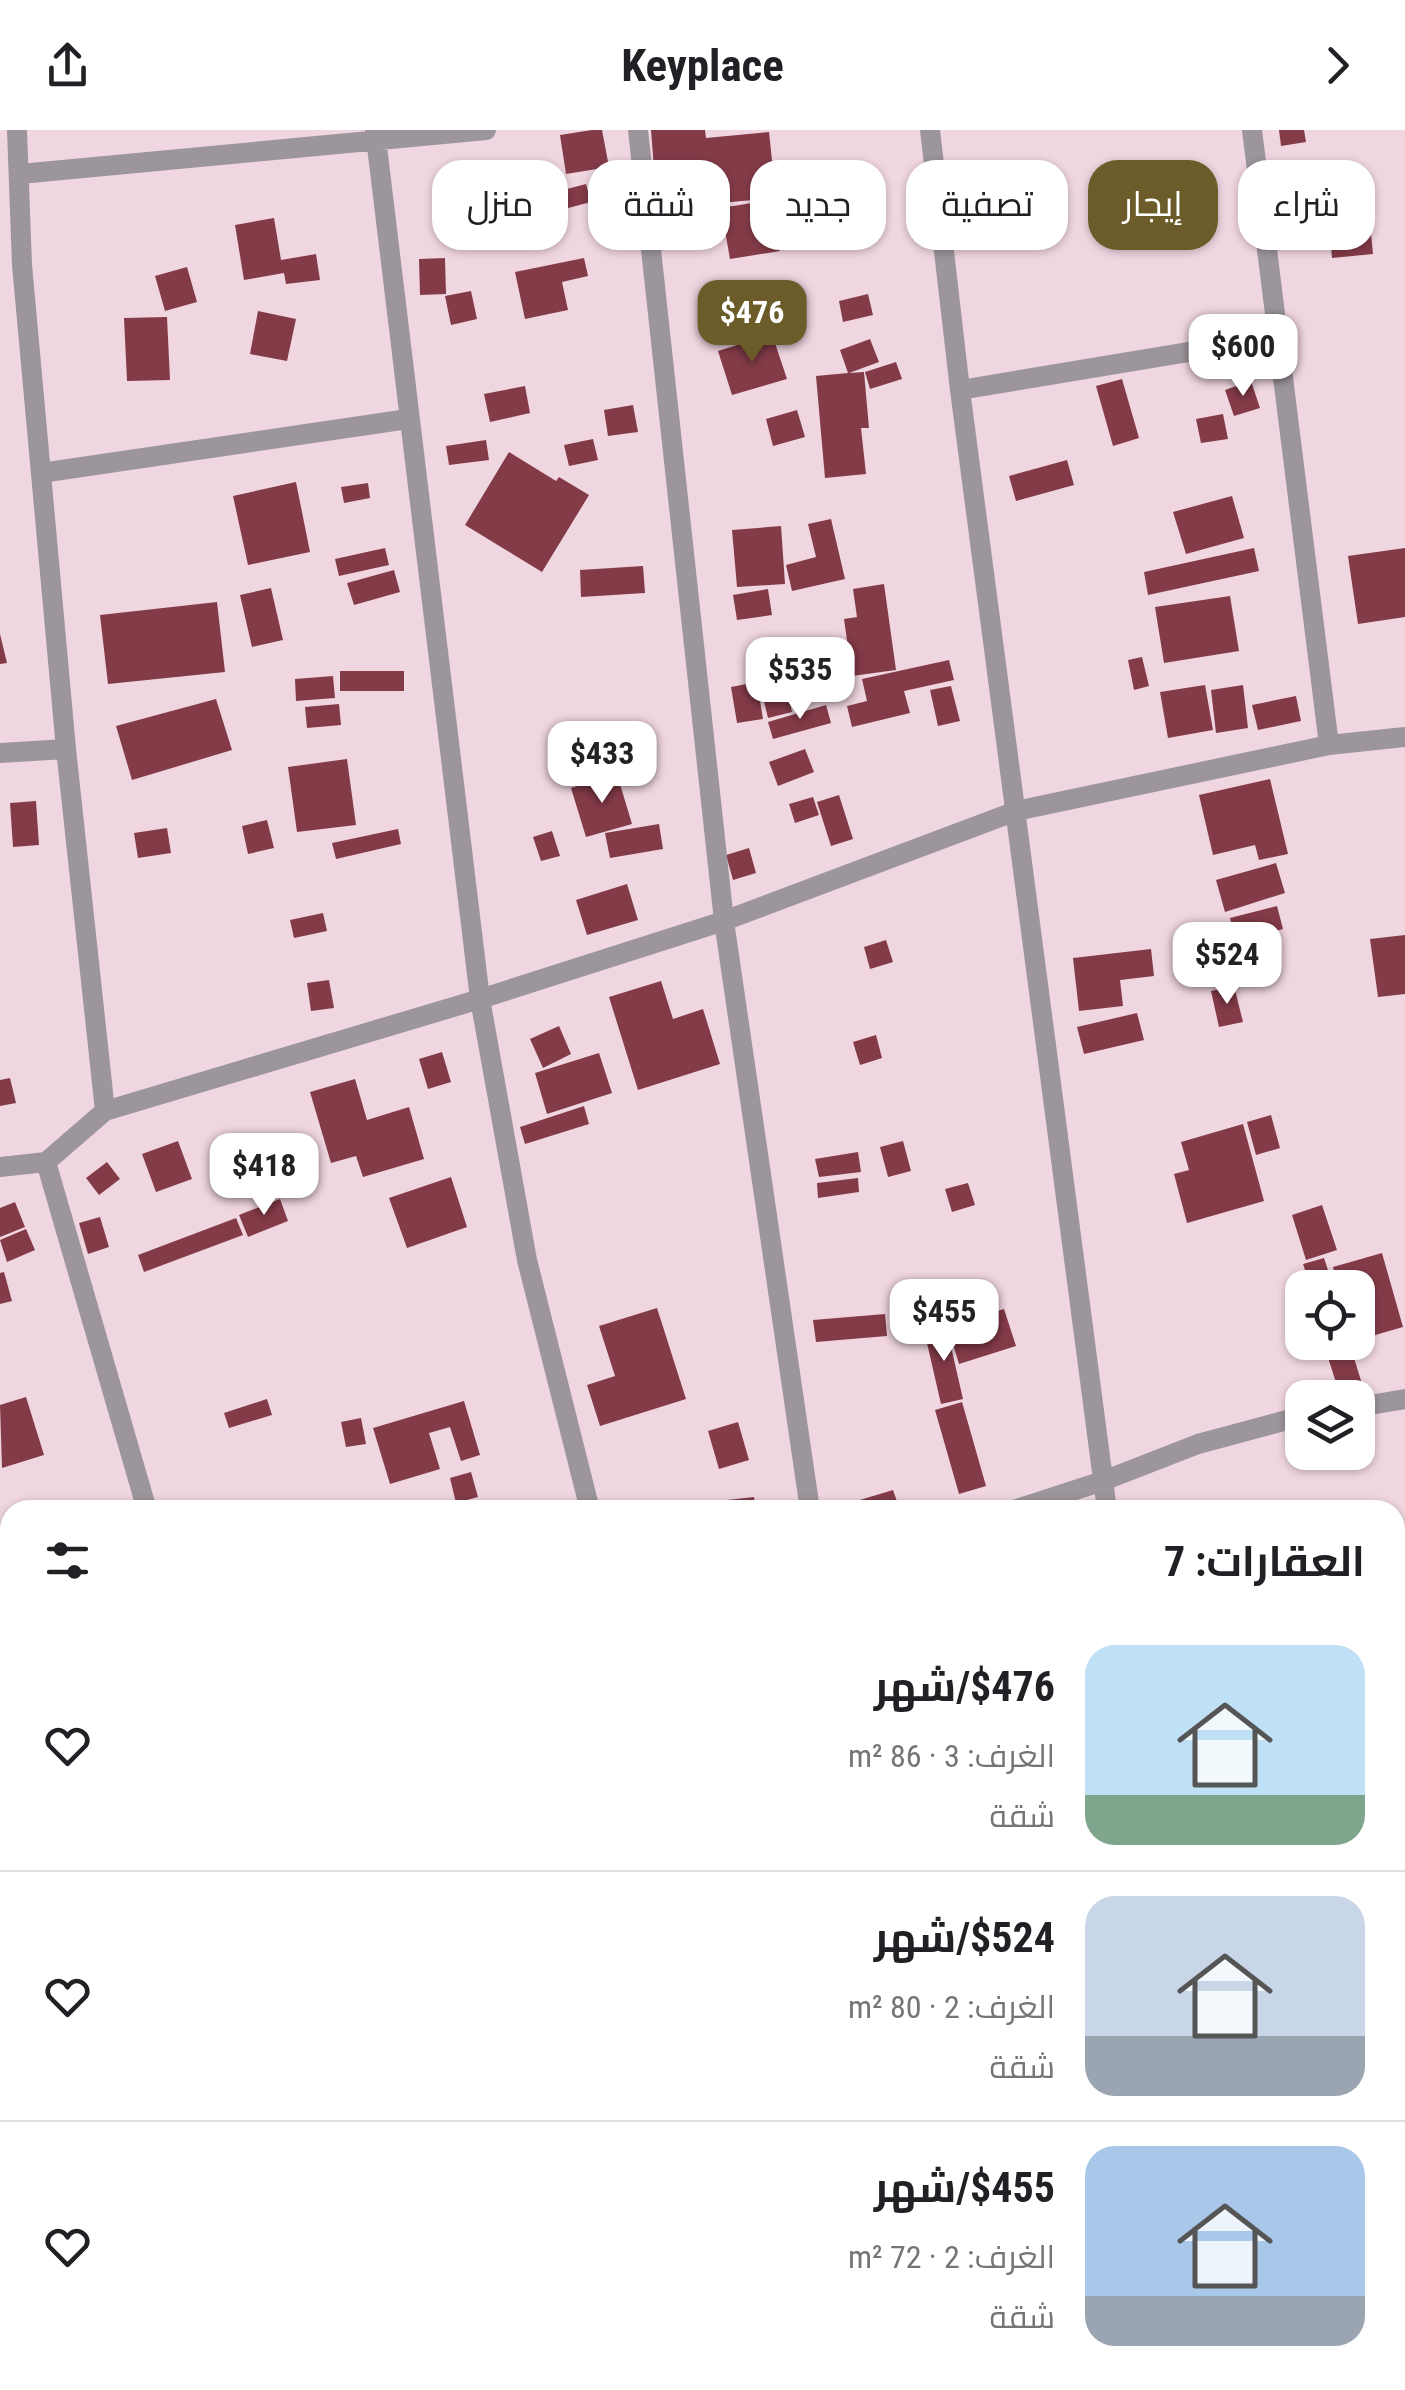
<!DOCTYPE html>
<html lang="ar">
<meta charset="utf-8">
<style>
:root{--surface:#fff;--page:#f6f6f6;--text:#202124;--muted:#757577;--line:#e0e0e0;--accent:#6b5c29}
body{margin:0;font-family:"Roboto Condensed",Cairo,sans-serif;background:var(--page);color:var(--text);direction:rtl;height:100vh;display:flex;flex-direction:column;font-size:38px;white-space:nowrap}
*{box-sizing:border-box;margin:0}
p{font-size:32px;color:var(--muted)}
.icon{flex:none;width:55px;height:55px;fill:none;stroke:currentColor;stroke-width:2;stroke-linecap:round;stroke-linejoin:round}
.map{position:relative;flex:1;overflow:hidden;direction:ltr}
.drawer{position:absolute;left:0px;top:1370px;width:1405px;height:890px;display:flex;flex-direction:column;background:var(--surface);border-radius:30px 30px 0 0;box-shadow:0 2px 8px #0004;direction:rtl}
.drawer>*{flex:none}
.guide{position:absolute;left:30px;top:30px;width:1345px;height:90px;direction:rtl;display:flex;gap:20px}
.controls{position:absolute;left:1285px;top:1140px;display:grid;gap:20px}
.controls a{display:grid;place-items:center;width:90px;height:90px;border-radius:20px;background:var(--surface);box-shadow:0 2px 8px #0004;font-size:50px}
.price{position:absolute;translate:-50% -85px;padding:0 22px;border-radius:20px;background:#fff;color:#222;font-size:32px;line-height:65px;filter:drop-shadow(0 2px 5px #0008)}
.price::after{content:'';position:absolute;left:50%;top:60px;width:30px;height:22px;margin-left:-15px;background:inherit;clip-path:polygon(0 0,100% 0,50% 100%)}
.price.current{background:var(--accent);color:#fff}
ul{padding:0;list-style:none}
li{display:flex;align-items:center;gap:30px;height:250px;padding:0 40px}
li+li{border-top:2px solid var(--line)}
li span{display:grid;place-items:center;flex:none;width:280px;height:200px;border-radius:30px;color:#555}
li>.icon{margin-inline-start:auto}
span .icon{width:120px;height:120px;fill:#fffc;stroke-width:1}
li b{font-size:42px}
h2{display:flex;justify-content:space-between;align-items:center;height:120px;padding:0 40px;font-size:42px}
.chip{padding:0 35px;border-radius:30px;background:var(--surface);box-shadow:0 2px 8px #0004;font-size:35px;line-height:90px}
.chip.current{background:var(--accent);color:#fff}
header{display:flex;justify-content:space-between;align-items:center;height:130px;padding:0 40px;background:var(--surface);font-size:45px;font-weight:700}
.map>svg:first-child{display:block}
</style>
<header><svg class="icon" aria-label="forward" viewBox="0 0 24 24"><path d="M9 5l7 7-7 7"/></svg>Keyplace<svg class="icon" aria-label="share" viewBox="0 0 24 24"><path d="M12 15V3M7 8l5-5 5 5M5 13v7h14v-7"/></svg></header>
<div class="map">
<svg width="1405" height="2260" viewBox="0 0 1405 2260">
<rect width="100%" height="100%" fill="#f0d6e1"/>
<path fill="#843b48" d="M592,0H602L609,37L566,44L560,5Z
M651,0H705L706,8L769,2L776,68L698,75L694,36L654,39Z
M1279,0H1304L1306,12L1281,16Z
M586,54L591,72L553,82L548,64Z
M1367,62L1373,124L1332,128L1327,66Z
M771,70L780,121L730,129L721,78Z
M274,88L281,130L316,124L320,150L286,154L284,143L244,150L235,95Z
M445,128L446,164L420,165L419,129Z
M584,128L588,146L562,152L568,180L525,189L515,142Z
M187,137L197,172L165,181L155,146Z
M471,161L477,189L451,195L445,166Z
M868,164L873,185L843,192L839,171Z
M258,181L296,189L287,231L250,224Z
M167,187L170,250L127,251L124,188Z
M772,204L787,249L732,265L718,221Z
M870,209L879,232L849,243L864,242L869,298H861L866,344L825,348L816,246L848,243L840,220Z
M896,232L902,249L870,259L865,242Z
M1122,249L1139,308L1113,316L1096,256Z
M1251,251L1260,278L1234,286L1225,260Z
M525,256L530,283L490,292L484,264Z
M633,275L638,302L608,306L604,280Z
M797,280L805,307L773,316L766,289Z
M1223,284L1228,309L1201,313L1196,289Z
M593,309L598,330L569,336L564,315Z
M486,310L489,330L449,335L446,316Z
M509,322L556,351L559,347L589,365L542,442L465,395Z
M1067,330L1074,355L1016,371L1009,346Z
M296,352L310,422L248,435L233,366Z
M368,353L370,368L344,373L341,357Z
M1232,366L1244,408L1186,424L1173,382Z
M831,389L845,449L792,461L786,435L816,427L808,394Z
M781,396L785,454L737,457L732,400Z
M385,418L389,435L339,446L335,429Z
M1254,418L1259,441L1148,465L1144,442Z
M1405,418V487L1358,494L1348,426Z
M643,436L645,463L581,467L580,440Z
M394,440L400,462L354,475L347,453Z
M884,454L896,540L852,546L844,489L857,487L853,459Z
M271,458L283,510L252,517L240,465Z
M768,459L772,485L737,490L733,465Z
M1230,466L1239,521L1164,533L1155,477Z
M217,472L225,542L108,554L100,485Z
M0,504L7,533L0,534Z
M1142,527L1149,556L1134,560L1128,530Z
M949,530L954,550L904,561L910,583L852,597L847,576L867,571L862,549Z
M340,541H404V561H340Z
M333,546L335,568L296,571L295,549Z
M784,548L792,582L768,588L760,555Z
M757,552L763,589L737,593L731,557Z
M1205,555L1213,600L1168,608L1160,562Z
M1243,555L1248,598L1216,603L1211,560Z
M951,556L960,591L938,596L930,560Z
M1296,566L1301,591L1258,600L1252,575Z
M216,569L232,620L132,650L116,596Z
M339,574L341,595L307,598L305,577Z
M826,575L831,593L773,609L768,592Z
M805,619L814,642L778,656L769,632Z
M347,629L356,695L297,702L288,637Z
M617,644L632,694L586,707L571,658Z
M1270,649L1288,724L1259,730L1255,715L1213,725L1199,665Z
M839,665L853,709L831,716L817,672Z
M813,667L819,685L795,693L789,674Z
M36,671L39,715L13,717L10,673Z
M267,690L274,718L248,724L242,696Z
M659,694L663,719L610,728L605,703Z
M167,698L171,723L138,728L134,703Z
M398,699L401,714L336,729L332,713Z
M552,701L560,726L541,731L533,707Z
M749,718L756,743L733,750L726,725Z
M1276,733L1285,763L1225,782L1216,750Z
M627,754L638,790L587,805L576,770Z
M1277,776L1283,799L1236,812L1230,788Z
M323,783L327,801L294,808L290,790Z
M1405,805V864L1378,867L1370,809Z
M886,810L893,832L870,839L864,817Z
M1151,819L1154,846L1120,850L1123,876L1079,881L1073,828Z
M329,850L334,878L311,881L307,853Z
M661,851L673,889L703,879L720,934L638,960L609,867Z
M1234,856L1243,892L1219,897L1211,861Z
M1137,883L1144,910L1084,924L1077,897Z
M559,896L571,924L543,938L530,909Z
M876,905L882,928L860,935L853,912Z
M442,922L451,952L428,959L419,929Z
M599,923L612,963L547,984L535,943Z
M10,948L16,973L0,976V950Z
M355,949L367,990L409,977L424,1029L363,1047L356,1026L331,1033L310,962Z
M584,976L589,994L525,1014L520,997Z
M1271,985L1280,1018L1256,1025L1247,992Z
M1243,994L1264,1071L1187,1093L1174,1044L1189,1040L1181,1012Z
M178,1011L192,1049L156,1062L142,1024Z
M903,1011L911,1041L888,1047L880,1017Z
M858,1022L861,1042L819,1047L815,1029Z
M107,1032L120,1049L99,1065L86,1048Z
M451,1047L467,1097L407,1118L389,1068Z
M858,1048L859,1062L818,1068L817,1053Z
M968,1053L975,1075L952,1082L945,1059Z
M280,1069L288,1091L248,1107L239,1085Z
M15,1072L25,1097L0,1107V1078Z
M1322,1075L1337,1120L1306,1130L1292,1085Z
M100,1087L109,1117L88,1124L79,1093Z
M236,1088L243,1105L144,1142L138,1125Z
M26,1099L35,1120L7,1132L0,1110Z
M1382,1123L1403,1197L1358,1210V1158H1338L1333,1137Z
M1324,1128L1334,1158H1311L1303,1134Z
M4,1142L12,1171L0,1174V1143Z
M657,1178L686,1269L600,1296L587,1255L615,1246L599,1196Z
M1004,1179L1016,1216L959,1234L948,1197Z
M885,1184L887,1206L816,1212L813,1190Z
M946,1195L963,1269L941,1274L924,1200Z
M1323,1212H1349L1363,1257L1340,1265Z
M26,1267L44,1325L2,1338L0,1275Z
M267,1269L272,1285L229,1298L224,1283Z
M464,1271L480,1325L461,1331L450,1297L429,1303L440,1339L390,1354L373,1298Z
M962,1272L986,1356L959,1364L935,1280Z
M361,1288L366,1314L346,1317L341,1292Z
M738,1292L749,1330L719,1339L708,1301Z
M471,1342L478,1367L456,1373L450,1348Z
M893,1360L900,1380H830V1379Z
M754,1367L756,1380H728L727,1370Z
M10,1869V1945L0,1948V1872Z
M1405,1911V1940L1395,1942V1913Z
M10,2101V2130L0,2105Z
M115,2250H206L209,2260H118Z
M516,2250H586L589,2260H487Z
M982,2250H1032L1036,2260H955Z"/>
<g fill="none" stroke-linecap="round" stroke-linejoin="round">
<path stroke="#9d959c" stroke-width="20" d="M17,0L22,135L66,619L105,981
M375,0L480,869L527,1130L590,1380
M638,0L724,791L810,1380
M930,0L960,260L1107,1380
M1252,0L1329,615
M20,44L486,0
M960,260L1279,207
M41,343L408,289
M0,623L66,619
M46,1032L147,1380
M0,1037L46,1032L105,981L480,869L724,791L1016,681L1329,615L1405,607
M1358,1277L1405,1269
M1014,1380L1103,1351L1198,1314L1302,1286
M0,1651L10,1648
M1395,1865L1405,1863
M0,2160L10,2158
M0,2202L10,2236
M14,2250L17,2260
M418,2250L421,2260
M824,2250L827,2260
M1252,2250L1254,2260"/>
</g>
</svg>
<div class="controls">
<a><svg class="icon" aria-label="locate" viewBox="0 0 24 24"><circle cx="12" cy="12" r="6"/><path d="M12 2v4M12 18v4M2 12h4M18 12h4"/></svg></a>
<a><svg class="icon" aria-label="layers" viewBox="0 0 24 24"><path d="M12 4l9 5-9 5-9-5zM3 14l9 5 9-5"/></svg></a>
</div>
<b class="price current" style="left:752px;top:235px">$476</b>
<b class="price" style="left:1243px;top:269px">$600</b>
<b class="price" style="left:800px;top:592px">$535</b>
<b class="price" style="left:602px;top:676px">$433</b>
<b class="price" style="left:1227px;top:877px">$524</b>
<b class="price" style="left:264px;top:1088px">$418</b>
<b class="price" style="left:944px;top:1234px">$455</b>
<div class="guide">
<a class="chip">شراء</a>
<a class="chip current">إيجار</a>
<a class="chip">تصفية</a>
<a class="chip">جديد</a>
<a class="chip">شقة</a>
<a class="chip">منزل</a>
</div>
<section class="drawer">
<h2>العقارات: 7<svg class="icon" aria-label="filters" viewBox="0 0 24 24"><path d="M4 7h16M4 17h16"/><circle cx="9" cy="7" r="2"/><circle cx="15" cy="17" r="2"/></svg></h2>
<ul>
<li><span style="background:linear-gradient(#bfe0f5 75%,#7fa58c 0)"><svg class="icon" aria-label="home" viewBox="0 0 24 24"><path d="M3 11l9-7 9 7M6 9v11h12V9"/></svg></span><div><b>$476/شهر</b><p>الغرف: 3 · 86 m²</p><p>شقة</p></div><svg class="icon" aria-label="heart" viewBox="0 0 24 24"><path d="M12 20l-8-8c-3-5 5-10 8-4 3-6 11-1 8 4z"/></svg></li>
<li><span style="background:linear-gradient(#c9d6e8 70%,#9aa5b1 0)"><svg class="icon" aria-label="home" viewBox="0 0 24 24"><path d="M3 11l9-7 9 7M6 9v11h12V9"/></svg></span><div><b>$524/شهر</b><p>الغرف: 2 · 80 m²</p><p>شقة</p></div><svg class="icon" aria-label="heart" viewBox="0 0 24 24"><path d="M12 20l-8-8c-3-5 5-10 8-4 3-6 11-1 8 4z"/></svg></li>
<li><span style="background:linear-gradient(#a9c7e8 75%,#9aa5b1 0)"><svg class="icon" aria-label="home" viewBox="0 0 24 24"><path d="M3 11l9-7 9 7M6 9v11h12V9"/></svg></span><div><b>$455/شهر</b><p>الغرف: 2 · 72 m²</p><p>شقة</p></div><svg class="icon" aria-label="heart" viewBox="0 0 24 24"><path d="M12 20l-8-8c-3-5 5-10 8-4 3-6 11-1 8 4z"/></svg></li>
</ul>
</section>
</div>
